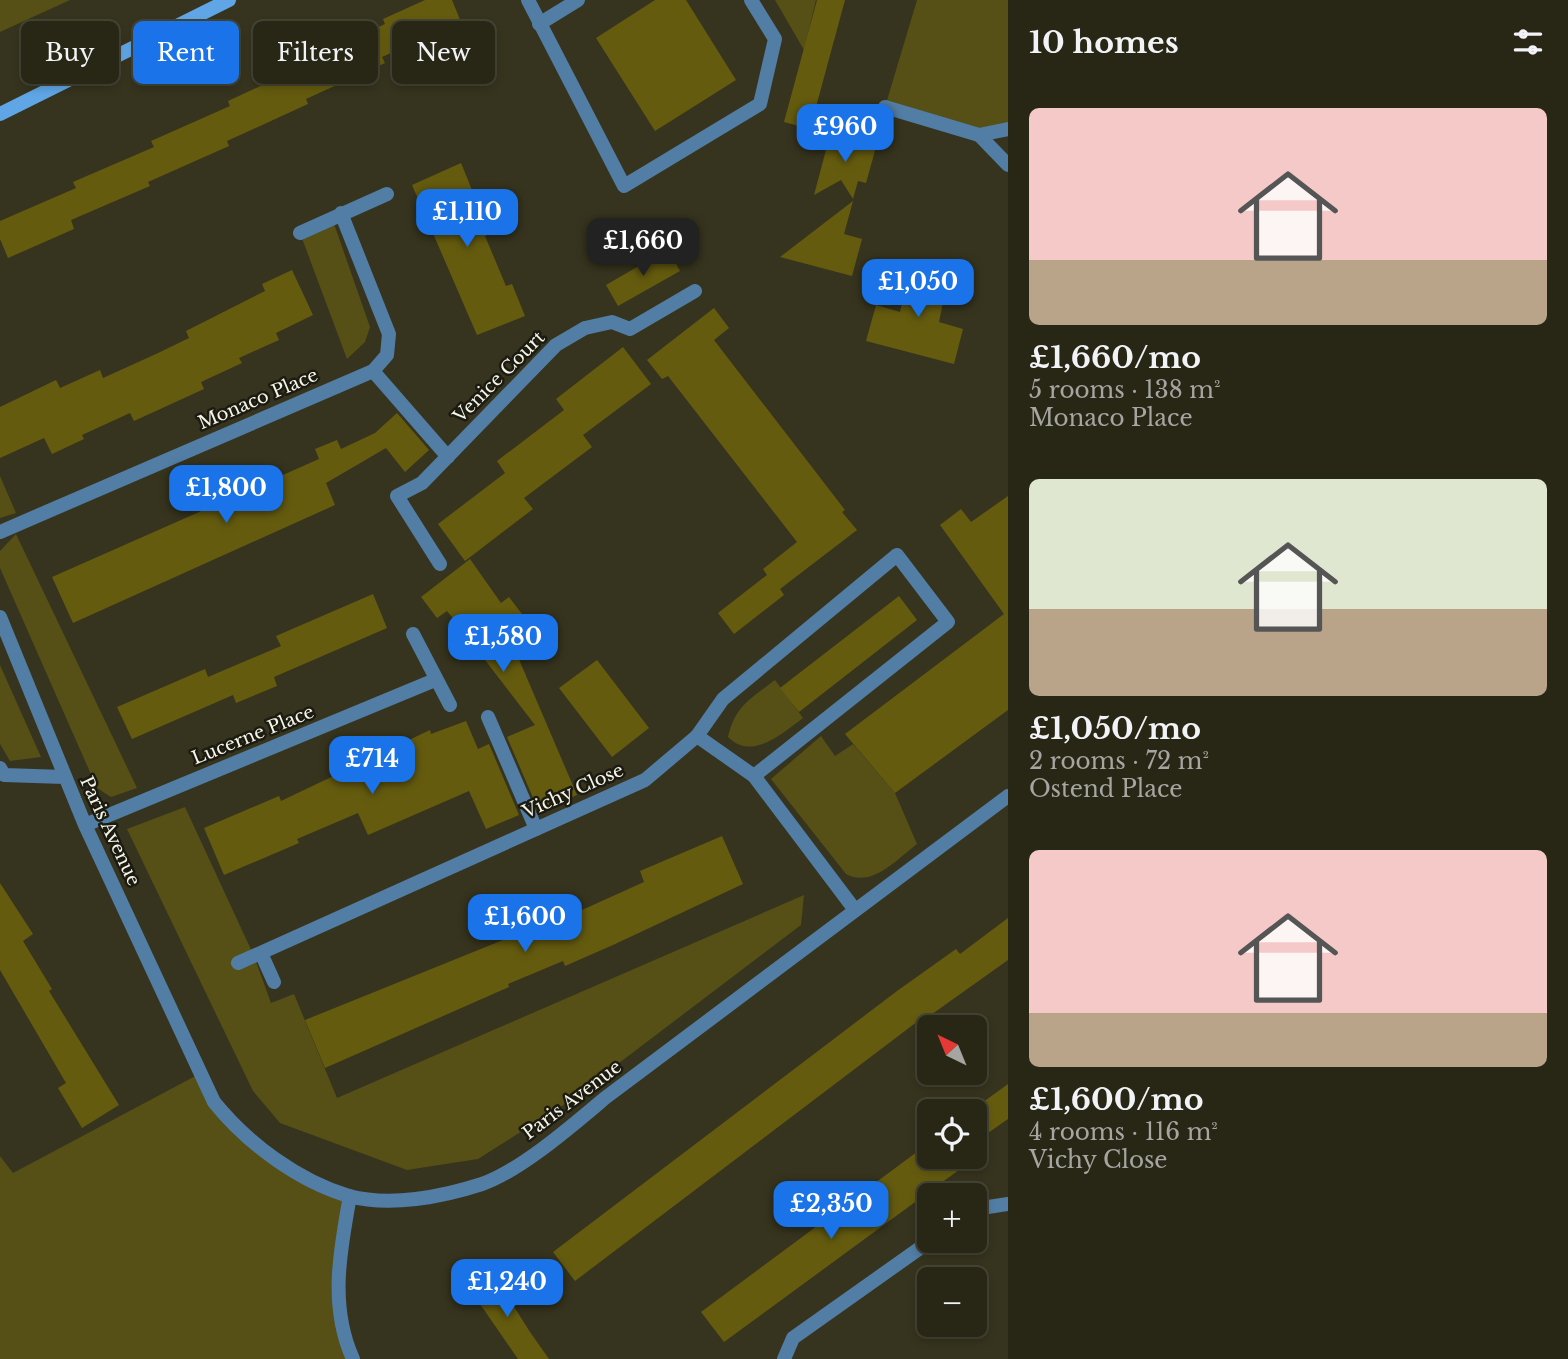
<!DOCTYPE html>
<meta charset="utf-8">
<style>
:root{--surface:#282716;--page:#343323;--text:#f1f3f6;--muted:#a5a5a1;--line:#444435;--accent:#1a73e8}
body{margin:0;font-family:"Libre Baskerville",serif;background:var(--page);color:var(--text);height:100vh;display:flex;flex-direction:column;font-size:26px;white-space:nowrap}
*{box-sizing:border-box;margin:0}
p{font-size:23px;color:var(--muted)}
.icon{flex:none;width:38px;height:38px;fill:none;stroke:currentColor;stroke-width:2;stroke-linecap:round;stroke-linejoin:round}
.map{position:relative;flex:1;overflow:hidden}
.sheet{display:flex;flex-direction:column;background:var(--surface);width:560px}
.sheet>*{flex:none}
.guide{position:absolute;left:21px;top:21px;width:665px;height:63px;display:flex;gap:14px}
.needle{width:46px;rotate:317deg}
.controls{position:absolute;left:917px;top:1015px;display:grid;gap:14px}
.controls a{display:grid;place-items:center;width:70px;height:70px;border-radius:10px;background:var(--surface);box-shadow:0 4px 10px #0003,0 0 0 2px var(--line);font-size:35px}
.price{position:absolute;translate:-50% -60px;padding:0 16px;border-radius:14px;background:var(--accent);color:#fff;font-size:23px;line-height:46px;filter:drop-shadow(0 2px 4px #0008)}
.price::after{content:'';position:absolute;left:50%;top:42px;width:21px;height:16px;margin-left:-10px;background:inherit;clip-path:polygon(0 0,100% 0,50% 100%)}
.price.on{background:#222;color:#fff}
ul{padding:0;list-style:none}
li{display:grid;align-content:center;gap:14px;height:371px;padding:0 21px}
li span{display:grid;place-items:center;height:217px;border-radius:10px;color:#555}
li>.icon{margin-inline-start:auto}
span .icon{width:126px;height:126px;fill:#fffc;stroke-width:1}
li b{font-size:30px}
h2{display:flex;justify-content:space-between;align-items:center;height:84px;padding:0 21px;font-size:30px}
.pill{padding:0 24px;border-radius:10px;background:var(--surface);box-shadow:0 4px 10px #0003,0 0 0 2px var(--line);font-size:24px;line-height:63px}
.pill.on{background:var(--accent);color:#fff}
main{display:flex;flex:1;min-height:0}
.map>svg:first-child{display:block}
</style>
<main>
<div class="map">
<svg width="1008" height="1359" viewBox="0 0 1008 1359">
<rect width="100%" height="100%" fill="#36341e"/>
<path fill="#564f16" d="M0,0H70L0,32Z
M775,0H816L804,50Z
M917,0H1008V129L979,135L885,107Z
M332,218L370,327L365,342L347,359L300,233Z
M0,476L16,513L0,518Z
M16,534L137,788L111,797L97,788L0,568V551Z
M0,665L41,757L10,761L0,744Z
M775,680L803,718C782,734 751,761 728,737C735,706 750,699 775,680Z
M821,736L835,756L853,744L895,793L917,844C896,860 872,888 846,874L771,779Z
M185,807L254,956L271,1003L294,994L337,1098L804,895L801,925L565,1104L478,1159L407,1170L280,1123L253,1091L127,829Z
M201,1073L238,1131L350,1196L336,1275L353,1359H0V1156L13,1173Z"/>
<path fill="#655b0f" d="M425,0H452L461,22L382,57L385,63L306,99L308,104L227,141L229,146L148,182L150,186L71,220L74,229L8,258L0,239V221L76,188L73,182L154,147L151,141L230,106L228,101L308,64L306,60L385,24L383,19Z
M655,0H686L736,80L655,131L596,38Z
M817,0H845L810,129L784,122Z
M830,135L876,147L866,183L858,181L853,199L841,180L814,195Z
M461,163L490,234L485,236L506,286L512,284L525,316L477,335L412,185Z
M853,201L844,234L862,239L852,276L780,257Z
M668,249L680,271L618,306L606,285Z
M911,264L949,272L939,322L963,329L954,364L866,341L876,305L900,312Z
M292,270L313,315L276,333L279,340L239,358L242,363L201,382L204,389L134,421L130,413L82,435L84,439L52,454L44,438L0,458V407L56,380L60,388L100,370L103,378L156,354L189,338L186,331L265,291L262,284Z
M714,308L729,328L714,340L845,510L842,512L857,530L780,589L784,595L734,634L718,613L767,575L763,569L797,542L668,376L662,379L647,360Z
M623,347L651,384L583,435L592,447L524,498L533,509L465,561L438,524L505,473L497,461L564,410L556,399Z
M397,413L429,450L405,472L386,448L326,483L335,505L73,623L52,577L319,459L315,449L337,440L341,449L375,433Z
M1008,496V710L895,793L845,734L1004,614L940,525L961,509L971,522Z
M470,559L501,603L509,597L525,618L506,629L577,795L546,808L544,805L537,807L507,737L535,725L475,647L457,658L448,645L464,632L447,611L437,618L421,597Z
M373,594L387,628L274,677L277,686L236,703L233,695L132,739L117,707L205,669L208,677L281,646L276,636Z
M899,596L917,620L799,712L780,688Z
M597,660L649,728L612,757L559,688Z
M466,721L478,749L489,744L519,815L486,829L469,791L368,835L358,813L297,839L299,843L224,875L204,828L279,796L281,801L430,730L431,734Z
M722,836L743,884L613,945L565,966L563,961L508,984L509,987L325,1068L305,1020L503,940L500,931L537,916L542,928L644,882L640,871Z
M0,883L33,934L23,941L52,989L49,991L119,1105L82,1128L58,1088L66,1083L0,970Z
M1008,918V960L928,1017L926,1015L575,1281L553,1252L897,991L956,949L960,954Z
M1008,1084V1119L975,1142V1111H971Z
M929,1143V1157H975V1152L978,1156L724,1342L701,1312Z
M492,1272L530,1332L549,1359H518L469,1288Z"/>
<g fill="none" stroke-linecap="round" stroke-linejoin="round">
<path stroke="#527da5" stroke-width="14" d="M528,0L624,186L760,104L775,39L751,0
M539,24L578,0
M979,135L1008,165
M373,371L448,457
M440,564L397,496L422,483L556,345L585,328L612,322L630,329L695,291
M488,717L536,829
M697,736L723,699L897,555L948,622L754,776"/>
<path stroke="#527da5" stroke-width="14" d="M885,107L979,135L1008,129
M300,233L387,194
M0,532L373,371L387,355L389,334L341,213
M0,617L85,825L214,1102C247,1143 298,1181 349,1196C390,1207 442,1197 482,1184C520,1171 573,1125 605,1098L1008,796
M413,634L450,705
M0,768L4,775L64,777
M85,825L435,680
M261,953L274,982
M238,963L645,780L697,736L754,776L855,910
M350,1196C340,1251 329,1306 353,1359
M975,1209L1008,1204
M784,1359L793,1338L930,1241"/>
<path stroke="#60a6e6" stroke-width="14" d="M0,114L229,0"/>
</g>
<g text-anchor="middle" stroke-width="5" stroke-linejoin="round" paint-order="stroke">
<g font-size="18" fill="#f6f5e8" stroke="#1c1b12">
<text transform="translate(499 377) rotate(-45)" y="6">Venice Court</text>
<text transform="translate(258 399) rotate(-23)" y="6">Monaco Place</text>
<text transform="translate(253 735) rotate(-22)" y="6">Lucerne Place</text>
<text transform="translate(573 791) rotate(-24)" y="6">Vichy Close</text>
<text transform="translate(110 831) rotate(65)" y="6">Paris Avenue</text>
<text transform="translate(572 1100) rotate(-37)" y="6">Paris Avenue</text>
</g>
</g>
</svg>
<div class="controls">
<a><svg class="needle" viewBox="-14 -14 28 28"><path d="M0-13l5 13h-10z" fill="#e53935"/><path d="M0 13l5-13h-10z" fill="#a5a5a1"/></svg></a>
<a><svg class="icon" aria-label="locate" viewBox="0 0 24 24"><circle cx="12" cy="12" r="6"/><path d="M12 2v4M12 18v4M2 12h4M18 12h4"/></svg></a>
<a>+</a>
<a>−</a>
</div>
<b class="price" style="left:845px;top:164px">£960</b>
<b class="price" style="left:467px;top:249px">£1,110</b>
<b class="price on" style="left:643px;top:278px">£1,660</b>
<b class="price" style="left:918px;top:319px">£1,050</b>
<b class="price" style="left:226px;top:525px">£1,800</b>
<b class="price" style="left:503px;top:674px">£1,580</b>
<b class="price" style="left:372px;top:796px">£714</b>
<b class="price" style="left:525px;top:954px">£1,600</b>
<b class="price" style="left:831px;top:1241px">£2,350</b>
<b class="price" style="left:507px;top:1319px">£1,240</b>
<div class="guide">
<a class="pill">Buy</a>
<a class="pill on">Rent</a>
<a class="pill">Filters</a>
<a class="pill">New</a>
</div>
</div>
<section class="sheet">
<h2>10 homes<svg class="icon" aria-label="filters" viewBox="0 0 24 24"><path d="M4 7h16M4 17h16"/><circle cx="9" cy="7" r="2"/><circle cx="15" cy="17" r="2"/></svg></h2>
<ul>
<li><span style="background:linear-gradient(#f6c9c9 70%,#b9a48a 0)"><svg class="icon" aria-label="home" viewBox="0 0 24 24"><path d="M3 11l9-7 9 7M6 9v11h12V9"/></svg></span><div><b>£1,660/mo</b><p>5 rooms · 138 m²</p><p>Monaco Place</p></div></li>
<li><span style="background:linear-gradient(#dfe7d0 60%,#b9a48a 0)"><svg class="icon" aria-label="home" viewBox="0 0 24 24"><path d="M3 11l9-7 9 7M6 9v11h12V9"/></svg></span><div><b>£1,050/mo</b><p>2 rooms · 72 m²</p><p>Ostend Place</p></div></li>
<li><span style="background:linear-gradient(#f6c9c9 75%,#b9a48a 0)"><svg class="icon" aria-label="home" viewBox="0 0 24 24"><path d="M3 11l9-7 9 7M6 9v11h12V9"/></svg></span><div><b>£1,600/mo</b><p>4 rooms · 116 m²</p><p>Vichy Close</p></div></li>
</ul>
</section>
</main>
